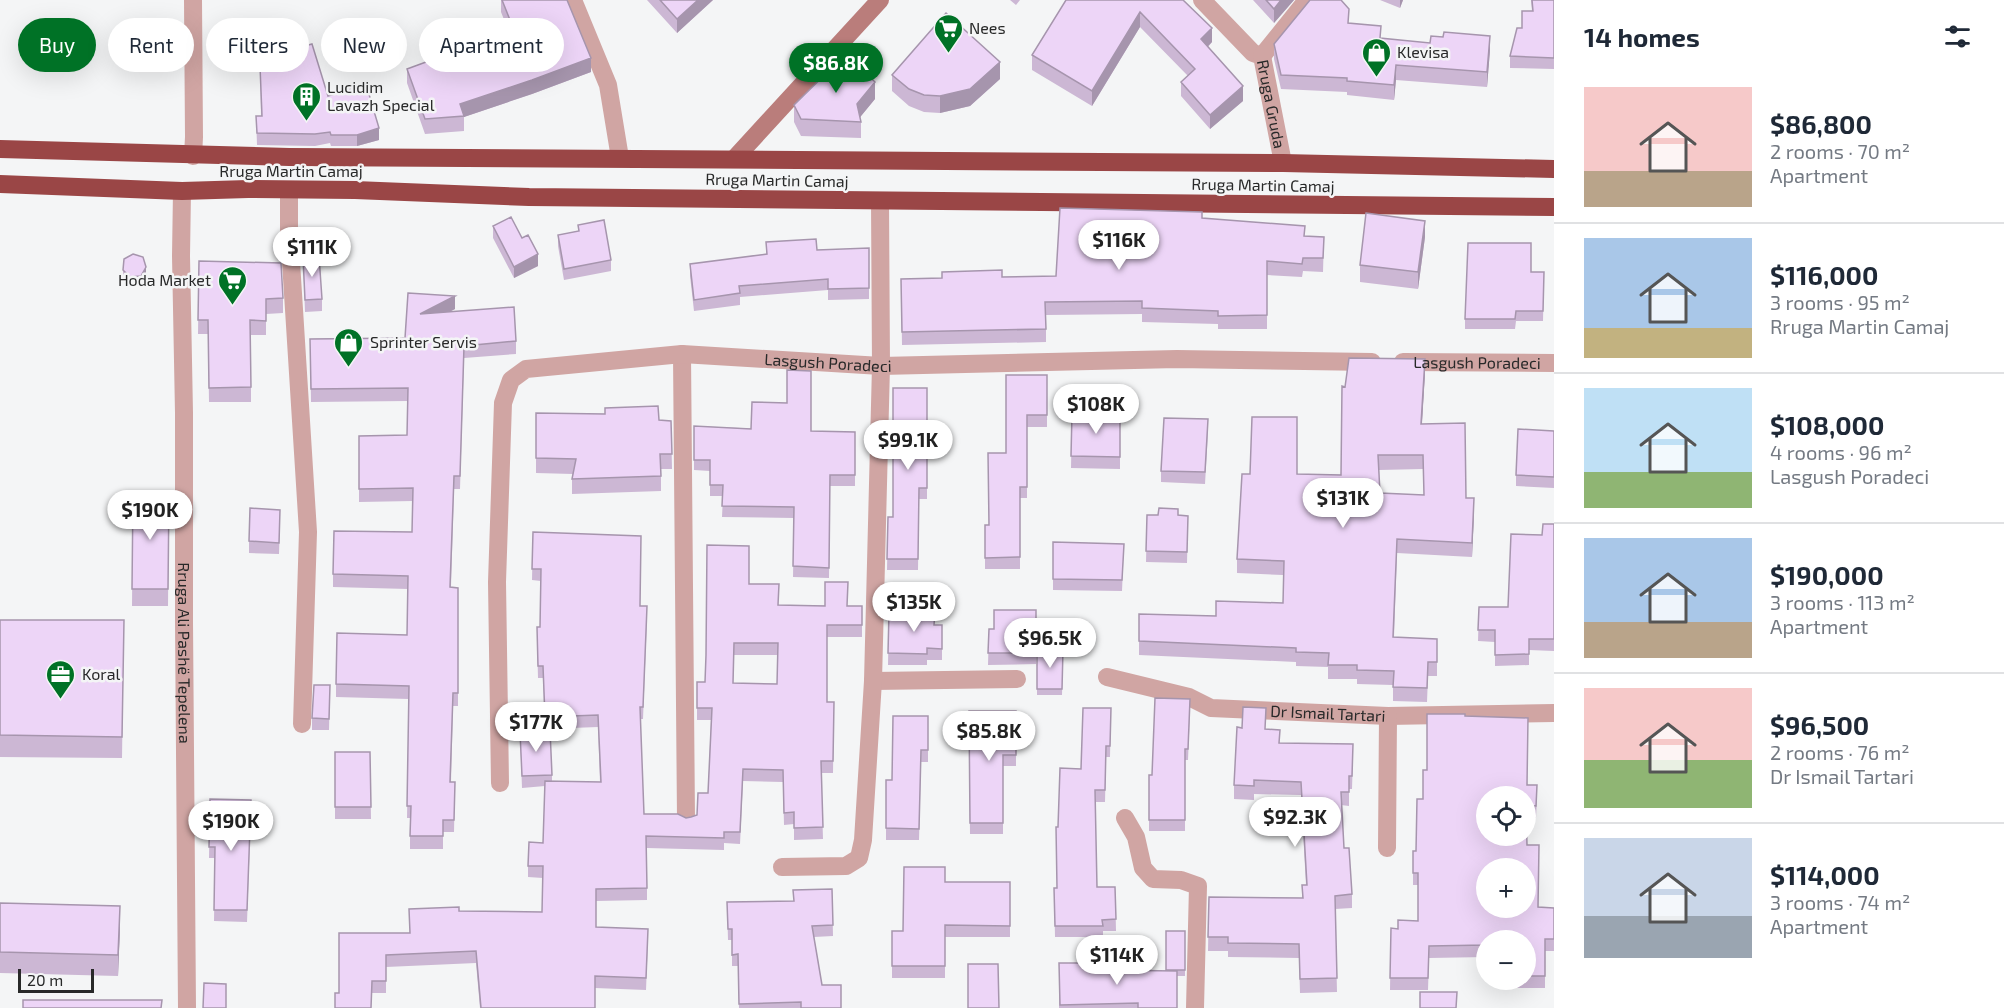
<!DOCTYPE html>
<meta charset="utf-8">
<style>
:root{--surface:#fff;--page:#f2f2f3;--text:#1f2937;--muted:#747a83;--line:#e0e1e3;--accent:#007226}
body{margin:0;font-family:"Exo 2",sans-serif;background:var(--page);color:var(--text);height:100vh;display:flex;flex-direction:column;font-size:22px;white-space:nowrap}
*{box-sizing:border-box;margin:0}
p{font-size:20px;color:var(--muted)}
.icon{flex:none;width:33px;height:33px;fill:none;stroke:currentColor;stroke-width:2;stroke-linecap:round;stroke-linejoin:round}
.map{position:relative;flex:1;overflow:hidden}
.details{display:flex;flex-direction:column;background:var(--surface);width:450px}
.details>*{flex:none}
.top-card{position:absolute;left:18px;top:18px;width:570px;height:54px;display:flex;gap:12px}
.controls{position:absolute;left:1476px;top:786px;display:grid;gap:12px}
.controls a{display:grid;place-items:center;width:60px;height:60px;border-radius:50%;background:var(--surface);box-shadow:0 6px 24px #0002;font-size:30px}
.scale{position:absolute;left:18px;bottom:15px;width:76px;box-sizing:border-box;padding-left:6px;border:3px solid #282929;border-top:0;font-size:16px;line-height:21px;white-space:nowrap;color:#282929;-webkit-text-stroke:4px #f4f5f6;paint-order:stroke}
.price{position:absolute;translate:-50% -51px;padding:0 14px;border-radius:21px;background:#fff;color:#222;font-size:20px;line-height:39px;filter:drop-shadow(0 2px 3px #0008)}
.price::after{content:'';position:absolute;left:50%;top:36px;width:18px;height:14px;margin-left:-9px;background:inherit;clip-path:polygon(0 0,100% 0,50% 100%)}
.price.on{background:var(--accent);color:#fff}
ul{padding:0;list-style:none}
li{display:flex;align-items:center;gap:18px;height:150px;padding:0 30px}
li+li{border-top:2px solid var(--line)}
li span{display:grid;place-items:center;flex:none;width:168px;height:120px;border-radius:0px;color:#555}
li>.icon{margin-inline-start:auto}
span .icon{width:72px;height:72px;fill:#fffc;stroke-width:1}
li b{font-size:26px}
h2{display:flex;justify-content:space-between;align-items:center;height:72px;padding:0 30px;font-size:26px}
.chip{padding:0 21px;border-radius:27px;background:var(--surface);box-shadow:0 6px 24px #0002;font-size:21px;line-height:54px}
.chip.on{background:var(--accent);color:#fff}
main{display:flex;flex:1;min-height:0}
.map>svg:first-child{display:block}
</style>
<main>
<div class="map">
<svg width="1554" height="1008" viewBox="0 0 1554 1008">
<rect width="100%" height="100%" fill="#f4f5f6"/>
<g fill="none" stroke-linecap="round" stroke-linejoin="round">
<g stroke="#d0a5a3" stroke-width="18">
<path d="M193,0L194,137L193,156"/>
<path d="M573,0L608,85L620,158"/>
<path id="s1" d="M1202,0L1253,53L1262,56L1283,163"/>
<path d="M1262,56L1307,0"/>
<path d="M289,190V230L308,532L302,724"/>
<path id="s2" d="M182,191L181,256L184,413V622L187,1008"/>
<path d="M682,354L686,819"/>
<path id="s3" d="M1403,362L1554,363"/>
<path id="s4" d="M1107,677L1189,697L1211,708L1388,716L1554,713"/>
<path d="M873,681L1017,679"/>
<path id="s5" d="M500,783L497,582L503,403L511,380L526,369L682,354L881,366L1177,359L1372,362"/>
<path d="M1125,818L1136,837L1143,868L1153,879L1181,880L1198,886L1195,1008"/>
<path d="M1387,848L1388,716"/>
<path d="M782,867L846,866L859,858L863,840L873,681L881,366L880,201"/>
</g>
<path stroke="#ba7d7b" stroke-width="18" d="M734,159L880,0"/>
<path stroke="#9a4646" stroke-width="18" d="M0,149L289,157L1283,163L1554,169
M0,184L182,191L248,189L355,190L529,197L1554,207"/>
</g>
<path fill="#ccb7d4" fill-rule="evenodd" d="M501,0H567L591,72L532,94L464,117V131L425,134L407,83V69L473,44V38L507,27L501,12Z
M647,0H713L677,33Z
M1010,0H1020L1016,5Z
M1066,0H1183L1212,42L1208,47L1243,101L1210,129L1181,96V82L1188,76L1140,27L1092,106L1032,70V55Z
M1253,0H1294L1274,23Z
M1380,0H1403L1400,8Z
M1531,0H1554V69L1510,68V56L1522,28L1532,11Z
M1349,24L1381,38L1490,50L1487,87L1396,80L1394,100L1347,95V92L1281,89L1274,59V44Z
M284,52L328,96L379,140L357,146H331L330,143L315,146L257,145L256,116H261L260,66L284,64Z
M892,75L1000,79L970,106L940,113L924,112L909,106L892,91Z
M875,99L860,117L861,122V138L801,136L794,122V105Z
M1202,218L1305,236L1324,237L1323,272L1303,271L1302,277L1267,275V329H1218V324L1142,322V314L1046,315V342L902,345L901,279L1056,276Z
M578,225L611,260V271L564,280L558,246V235L578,231Z
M493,226L522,238L538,266L514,278L493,238Z
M1425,237L1418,289L1360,282V265Z
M766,242L817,250L869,248V299L828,300V290L740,297V305L694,311L690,276V264L766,254Z
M303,257L322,299V311L305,312Z
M199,261L283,298V313L266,314V335H251V402H209L208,334H198Z
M123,270L146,273L141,282L130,283L123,275Z
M1531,272H1544L1543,321H1516L1515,329H1465V319Z
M408,293L455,309L449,312L516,341V354L464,358L460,489H454L451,587L458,588V706H453L451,782H455L454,832H443V849H410V818H407L409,699L336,697V684L407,635L408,589L333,587V574L412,532L413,501L359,502V436L407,435L408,401L311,402L310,339L405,338Z
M1425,373L1422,424L1474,512L1472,557L1397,553L1394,637L1437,639V676H1428L1427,702L1393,701V685L1357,684V679H1328V667L1296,666V662L1139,655V614L1216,616L1283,603V575L1237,573V559L1297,474L1341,475L1345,387ZM1423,469L1424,495L1380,493L1379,470Z
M1047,375V427H1027V498H1020V569H985V525H989L1006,453Z
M927,388V499H919L918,570H887L888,517H893Z
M536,413L671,421L672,469H661V491L572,494V479L573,474L536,473Z
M1072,413H1120V469L1071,468Z
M694,426L811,431L855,432V486H830L829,578L793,577L794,518L722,517L723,496H710V471L694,470Z
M1208,431L1205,484L1161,482V471Z
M1554,431V488L1516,486V475Z
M133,492H169L168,606H132Z
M1147,515L1188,516L1187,563L1146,562Z
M280,521L279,554L249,553V541Z
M1554,524V651L1529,650V665L1495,666V642L1478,641L1479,607H1508L1542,535Z
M533,532L640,606L647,618L643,719H640L644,814L686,818L697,815L708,793L711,720H697V682H705L749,584L779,605L862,606V637H827V702H834L833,773H821L823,839L794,840V824L784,825L783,782L743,781L740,844L724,843V850L647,848V900L596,901V927L648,940L646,990L595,988V1008H480L476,963L386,967V993H339L410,933L409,909L459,911L542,912L543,878L528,877V866L543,843L545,786L522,788L520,732L552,775V781L600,782L598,727L545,729L543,678H538L537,639L540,627L541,581L532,580ZM734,655H778L777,684L733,683Z
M1053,542L1124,544L1122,591L1053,590Z
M1036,610V664L988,665L989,629H994Z
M889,612L935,625H942V660H927V665H888Z
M0,620H124L122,758L0,757Z
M1037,649L1063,650L1062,695H1037Z
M330,685L329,730H312V718Z
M1111,708L1110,757H1106L1105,802H1095L1097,887H1115L1116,931H1103V937H1055L1054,888H1057L1058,827Z
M1190,710L1188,760H1185V831H1149V775H1152Z
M969,711H1016V766H1003V834H970Z
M928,716V762H921L919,840H886V780H892Z
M1465,716L1528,785L1537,797L1536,818L1526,817L1527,845L1538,907L1554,908V951H1545V988H1501V981L1491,980H1526V940H1486V957L1429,958L1428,990H1390L1391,928L1398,929L1418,921V885H1413V851H1416L1427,770Z
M1266,729L1280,743L1353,758L1352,789H1349V806L1341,805L1344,848L1352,894V908L1335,909L1337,992L1300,993L1299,958L1228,957V951H1208L1209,897L1302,898V885H1306L1301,795L1254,794V800L1234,799V785Z
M335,752H370L371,819H335Z
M210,799L251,811L247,922L214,921L215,858H209Z
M945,882H1010V937H945V978H892V931H903Z
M832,889L833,936L814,937L822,985L841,1008H739L738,966H732V940H728L727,902L793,901Z
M0,903L120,927L118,976L0,973Z
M1185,931V976H1177V1008H1059V963L1103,970L1166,971Z"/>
<path fill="#a695ad" d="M698,0H713L677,33V19Z
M1281,0H1294L1274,23V9Z
M1400,0H1403L1400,8Z
M1140,12V27L1092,106V91Z
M1212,28V42L1201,53V39Z
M1490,36V50L1487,87V72Z
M591,58V72L532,94L464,117L460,104Z
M1000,62V79L970,106L940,113V96Z
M1396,65V80L1394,100V85Z
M875,82V99L857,121V104Z
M1243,86V101L1210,129V115Z
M379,128V140L357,146V135Z
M1425,221V237L1418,289V272Z
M538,254V266L514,278V267Z
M146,267V273L141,282V276Z
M455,296V309L420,327V314Z
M1425,359V373L1421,438V424Z
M1474,498V512L1472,557V543Z
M120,906V927L118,976V955Z"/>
<path fill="#edd5f7" stroke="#a695ad" stroke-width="1.5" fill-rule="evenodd" d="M502,0H567L591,58L532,80L460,104L464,116L425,119L407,69L475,44L473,38L512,25Z
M660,0H698L677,19Z
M1066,0H1183L1212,28L1201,39L1243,86L1210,115L1181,82L1195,69L1140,12L1092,91L1032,55Z
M1266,0H1281L1274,9Z
M1310,0H1341L1349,9L1348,23L1381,26L1380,38L1430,43L1431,36L1443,37L1444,32L1490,36L1487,72L1396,65L1394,85L1347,81V78L1281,75L1274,44Z
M1532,0H1554V58L1510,56L1517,28H1522V11H1533Z
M946,13L1000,62L970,89L940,96L924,95L909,89L892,75Z
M312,44L328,96L366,84L379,128L357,135H331L330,132L315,134L257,133L256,116H262L260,66L287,64L284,52Z
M846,54L875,82L857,104L861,122L801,119L794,105Z
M1060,208L1202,212V218L1305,226L1304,236L1324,237L1323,258H1303L1302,264L1267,261V315L1218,316V311L1142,308V301L1045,302L1046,329L902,332L901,279L942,278V272L1002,270V277L1056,276Z
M1366,213L1425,221L1418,272L1360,265Z
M511,217L522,238L528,235L538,254L514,267L493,226Z
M604,220L611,260L564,269L558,235L579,231L578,225Z
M816,239L817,250L869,248V288L828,289V279L739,286L740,293L694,300L690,264L767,254L766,242Z
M1468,243H1531V272H1544L1543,311H1516L1515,319H1465Z
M133,254L143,257L146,267L141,276L130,277L123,270L124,259Z
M319,256L322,299L305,300L303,257Z
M199,261L281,263L283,298L266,299V321L250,320L251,387L209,388L208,320H198Z
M408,293L455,296L420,314L514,307L516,341L464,346L460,476H454L450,587L458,588V693H453L450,782H455L454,820H443V836H410L411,806H407L409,686L336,684L337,633L407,635L408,576L333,574L334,531L412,532L413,488L359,489V436L407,435L408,388L311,389L310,339L405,338Z
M1349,358L1425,359L1421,424L1465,423L1466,498H1474L1472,543L1397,539L1393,637L1437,639V662H1428L1427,688L1393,687L1394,671L1357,670V665H1328L1329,653L1296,652V648L1139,641V614L1216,616V601L1283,603L1284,561L1237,559L1242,474H1250L1252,417H1297V474L1341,475L1342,386L1345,387ZM1378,455H1423L1424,495L1380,493Z
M787,370L811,371V431L855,432V475H830L829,568L793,566L794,507L722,506L723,485H710V460H694V426L751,429L752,402L787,403Z
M1006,375H1047V415H1027V487H1020V557L985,558V525H989L988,453H1006Z
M893,388H927V488H919L918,559H887L888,517H893Z
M658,406L659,420L671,421L672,454H660L661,476L572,479L576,459L536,458V413L605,414V408Z
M1072,413H1120V457L1071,456Z
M1164,418L1208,419L1205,472L1161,471Z
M1518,429L1554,431V477L1516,475Z
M133,492H169L168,589H132Z
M250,508L280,510L279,543L249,541Z
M1159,508L1178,509V515L1188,516L1187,552L1146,551L1147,515H1158Z
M1543,524H1554V639H1529V654L1495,655V630H1478L1479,607H1508L1511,534L1542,535Z
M533,532L641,536L640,606H647L643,707H640L644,814H678L686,818L691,817L697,815L698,793H708L712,708H697V682H705L706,655L707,545L749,546V584H779L778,605L825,606V582H848L847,606H862V625H827V702H834L833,761H821L823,827L794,828V812L784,813L783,770L743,769L740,832H724V838L646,836L647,888L596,889V927L648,929L646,978L595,976V1008H481L476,951L386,955V981H372L371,1008H335V993H339V933H410L409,909L459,907V911L542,912L543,866H528L529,842L543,843L545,781L601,782L598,715L545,717L543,666H538L537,627H540L541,569H532ZM734,643H778L777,684L733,683Z
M1053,542L1124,544L1122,580L1053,579Z
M994,610H1036V653H988L989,629H994Z
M889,612H935L934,625H942V649L927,648V654L888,653Z
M0,620H124L122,737L0,735Z
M1037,649L1063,650L1062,689H1037Z
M314,685H330L329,719L312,718Z
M1155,698L1190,699L1188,749H1185V820H1149V775H1152Z
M1243,707L1266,708L1265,729L1280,730L1279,743L1353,744L1352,776H1349V792H1341L1344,848H1349L1352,894L1335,896L1337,978L1300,979L1299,944L1228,943V937H1208L1209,897L1303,898L1302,885H1307L1301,782L1254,780V786L1234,785L1237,727L1242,728Z
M1083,708H1111L1110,746H1106L1105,790H1095L1097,887H1115L1116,919L1102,920L1103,926H1055L1054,888H1057L1056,827H1058L1060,768L1081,769Z
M969,711H1016V755H1003V823H970Z
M1427,714H1465V716L1528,718L1527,785H1537L1536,806L1526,805L1527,845H1539L1538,907L1554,908V939H1545V976H1526V940H1486V945L1429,946L1428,978H1390L1391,928L1398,929V920L1418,921V873H1413V851H1416L1417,799H1423V770H1427ZM1486,796H1526V836H1486ZM1486,868H1526V908H1486Z
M893,716H928V750H921L919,829L886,828V780H892Z
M550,730L552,775L522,776L520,732Z
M335,752H370L371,807H335Z
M210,799L251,800L247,910H214L215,847H209Z
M904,867H945V882H1010V926L945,925V966H892V931H903Z
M832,889L833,925L812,926L822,985H841V1008H801V1002L739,1004L738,954L732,955V929H728L727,902L794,901L793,890Z
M0,903L120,906L118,955L0,952Z
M1166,931H1185V970H1166Z
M1059,963H1103V970L1177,971V1008H1138V1003L1060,1005Z
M968,964H998L999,1008H968Z
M204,983L226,984V1008H203Z
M1420,992H1457L1456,1008H1420Z
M23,1000H162L161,1008H23Z"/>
<defs>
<symbol id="supermarket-pin" viewBox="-11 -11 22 30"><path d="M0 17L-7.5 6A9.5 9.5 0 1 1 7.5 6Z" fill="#007226" stroke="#f4f5f6"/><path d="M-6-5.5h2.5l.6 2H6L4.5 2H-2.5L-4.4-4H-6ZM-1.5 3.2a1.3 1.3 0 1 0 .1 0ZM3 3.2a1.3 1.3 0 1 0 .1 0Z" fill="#fff"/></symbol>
<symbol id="shop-pin" viewBox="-11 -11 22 30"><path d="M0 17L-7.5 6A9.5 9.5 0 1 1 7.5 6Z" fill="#007226" stroke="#f4f5f6"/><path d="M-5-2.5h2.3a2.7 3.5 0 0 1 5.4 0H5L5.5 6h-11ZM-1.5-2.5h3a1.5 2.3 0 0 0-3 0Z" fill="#fff"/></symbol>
<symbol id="building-pin" viewBox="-11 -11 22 30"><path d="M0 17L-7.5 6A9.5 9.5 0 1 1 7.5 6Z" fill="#007226" stroke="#f4f5f6"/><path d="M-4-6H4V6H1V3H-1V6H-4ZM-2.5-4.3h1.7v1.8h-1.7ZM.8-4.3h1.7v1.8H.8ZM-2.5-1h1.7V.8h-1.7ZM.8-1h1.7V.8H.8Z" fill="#fff"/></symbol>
<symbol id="office-pin" viewBox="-11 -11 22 30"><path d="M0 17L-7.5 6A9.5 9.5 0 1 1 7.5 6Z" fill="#007226" stroke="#f4f5f6"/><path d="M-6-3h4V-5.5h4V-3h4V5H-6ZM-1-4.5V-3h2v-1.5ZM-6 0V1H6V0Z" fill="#fff"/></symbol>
</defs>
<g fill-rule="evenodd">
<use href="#supermarket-pin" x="932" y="12" width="33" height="45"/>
<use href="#shop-pin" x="1360" y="36" width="33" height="45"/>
<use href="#building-pin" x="290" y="80" width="33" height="45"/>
<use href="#supermarket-pin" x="216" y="264" width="33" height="45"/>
<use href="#shop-pin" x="332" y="326" width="33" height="45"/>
<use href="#office-pin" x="44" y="658" width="33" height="45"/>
</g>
<g text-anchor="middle" stroke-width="5" stroke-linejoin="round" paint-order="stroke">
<g font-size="16" fill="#282929" stroke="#f4f5f6" text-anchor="start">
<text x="969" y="34">Nees</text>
<text x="1397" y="58">Klevisa</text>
<text x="327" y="93">Lucidim<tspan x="327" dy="18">Lavazh Special</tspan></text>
<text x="211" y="286" text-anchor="end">Hoda Market</text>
<text x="370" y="348">Sprinter Servis</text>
<text x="82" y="680">Koral</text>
</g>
<g font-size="16" fill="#282929" stroke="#f4f5f6">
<text dy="6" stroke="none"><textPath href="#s1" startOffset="132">Rruga Gruda</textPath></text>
<text x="291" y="177">Rruga Martin Camaj</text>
<text transform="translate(777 180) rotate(1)" y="6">Rruga Martin Camaj</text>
<text transform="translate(1263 185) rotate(1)" y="6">Rruga Martin Camaj</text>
<text dy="6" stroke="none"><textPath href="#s5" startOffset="726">Lasgush Poradeci</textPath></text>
<text dy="6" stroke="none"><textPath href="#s3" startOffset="74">Lasgush Poradeci</textPath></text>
<text dy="6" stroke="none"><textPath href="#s2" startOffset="462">Rruga Ali Pashë Tepelena</textPath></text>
<text dy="6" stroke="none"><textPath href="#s4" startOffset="226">Dr Ismail Tartari</textPath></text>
</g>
</g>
</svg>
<div class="controls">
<a><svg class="icon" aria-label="locate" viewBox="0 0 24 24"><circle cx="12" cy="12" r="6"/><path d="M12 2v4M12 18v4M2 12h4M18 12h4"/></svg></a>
<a>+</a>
<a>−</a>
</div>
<div class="scale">20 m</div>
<b class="price on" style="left:836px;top:94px">$86.8K</b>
<b class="price" style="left:1119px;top:271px">$116K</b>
<b class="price" style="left:312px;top:278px">$111K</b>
<b class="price" style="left:1096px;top:435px">$108K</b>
<b class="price" style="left:908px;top:471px">$99.1K</b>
<b class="price" style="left:1343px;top:529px">$131K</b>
<b class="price" style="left:150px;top:541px">$190K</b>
<b class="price" style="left:914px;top:633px">$135K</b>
<b class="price" style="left:1050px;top:669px">$96.5K</b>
<b class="price" style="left:536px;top:753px">$177K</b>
<b class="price" style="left:989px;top:762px">$85.8K</b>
<b class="price" style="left:1295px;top:848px">$92.3K</b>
<b class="price" style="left:231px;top:852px">$190K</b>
<b class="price" style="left:1117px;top:986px">$114K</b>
<div class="top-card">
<a class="chip on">Buy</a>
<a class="chip">Rent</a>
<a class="chip">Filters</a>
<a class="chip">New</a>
<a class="chip">Apartment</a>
</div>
</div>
<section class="details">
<h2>14 homes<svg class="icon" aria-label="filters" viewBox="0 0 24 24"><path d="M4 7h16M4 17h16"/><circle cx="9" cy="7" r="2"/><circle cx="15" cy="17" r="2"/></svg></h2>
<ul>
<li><span style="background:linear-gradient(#f6c9c9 70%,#b9a48a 0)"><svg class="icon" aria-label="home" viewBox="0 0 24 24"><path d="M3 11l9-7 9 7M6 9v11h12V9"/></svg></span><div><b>$86,800</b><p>2 rooms · 70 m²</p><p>Apartment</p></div></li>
<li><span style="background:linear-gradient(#a9c7e8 75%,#c2b280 0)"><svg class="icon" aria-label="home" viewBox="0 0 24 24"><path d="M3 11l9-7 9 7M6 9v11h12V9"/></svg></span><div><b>$116,000</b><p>3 rooms · 95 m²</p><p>Rruga Martin Camaj</p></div></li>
<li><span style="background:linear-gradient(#bfe0f5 70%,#8fb573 0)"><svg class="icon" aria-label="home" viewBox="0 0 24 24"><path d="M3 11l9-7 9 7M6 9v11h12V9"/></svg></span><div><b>$108,000</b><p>4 rooms · 96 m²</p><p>Lasgush Poradeci</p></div></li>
<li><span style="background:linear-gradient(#a9c7e8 70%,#b9a48a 0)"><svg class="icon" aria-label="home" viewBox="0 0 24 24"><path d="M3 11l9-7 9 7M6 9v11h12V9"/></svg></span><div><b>$190,000</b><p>3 rooms · 113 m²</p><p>Apartment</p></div></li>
<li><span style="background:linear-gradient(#f6c9c9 60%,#8fb573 0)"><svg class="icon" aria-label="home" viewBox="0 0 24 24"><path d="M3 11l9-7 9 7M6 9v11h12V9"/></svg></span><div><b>$96,500</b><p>2 rooms · 76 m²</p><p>Dr Ismail Tartari</p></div></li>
<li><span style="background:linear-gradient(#c9d6e8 65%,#9aa5b1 0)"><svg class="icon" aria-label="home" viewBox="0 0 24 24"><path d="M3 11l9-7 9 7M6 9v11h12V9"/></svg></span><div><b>$114,000</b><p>3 rooms · 74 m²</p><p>Apartment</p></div></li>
</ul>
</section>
</main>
